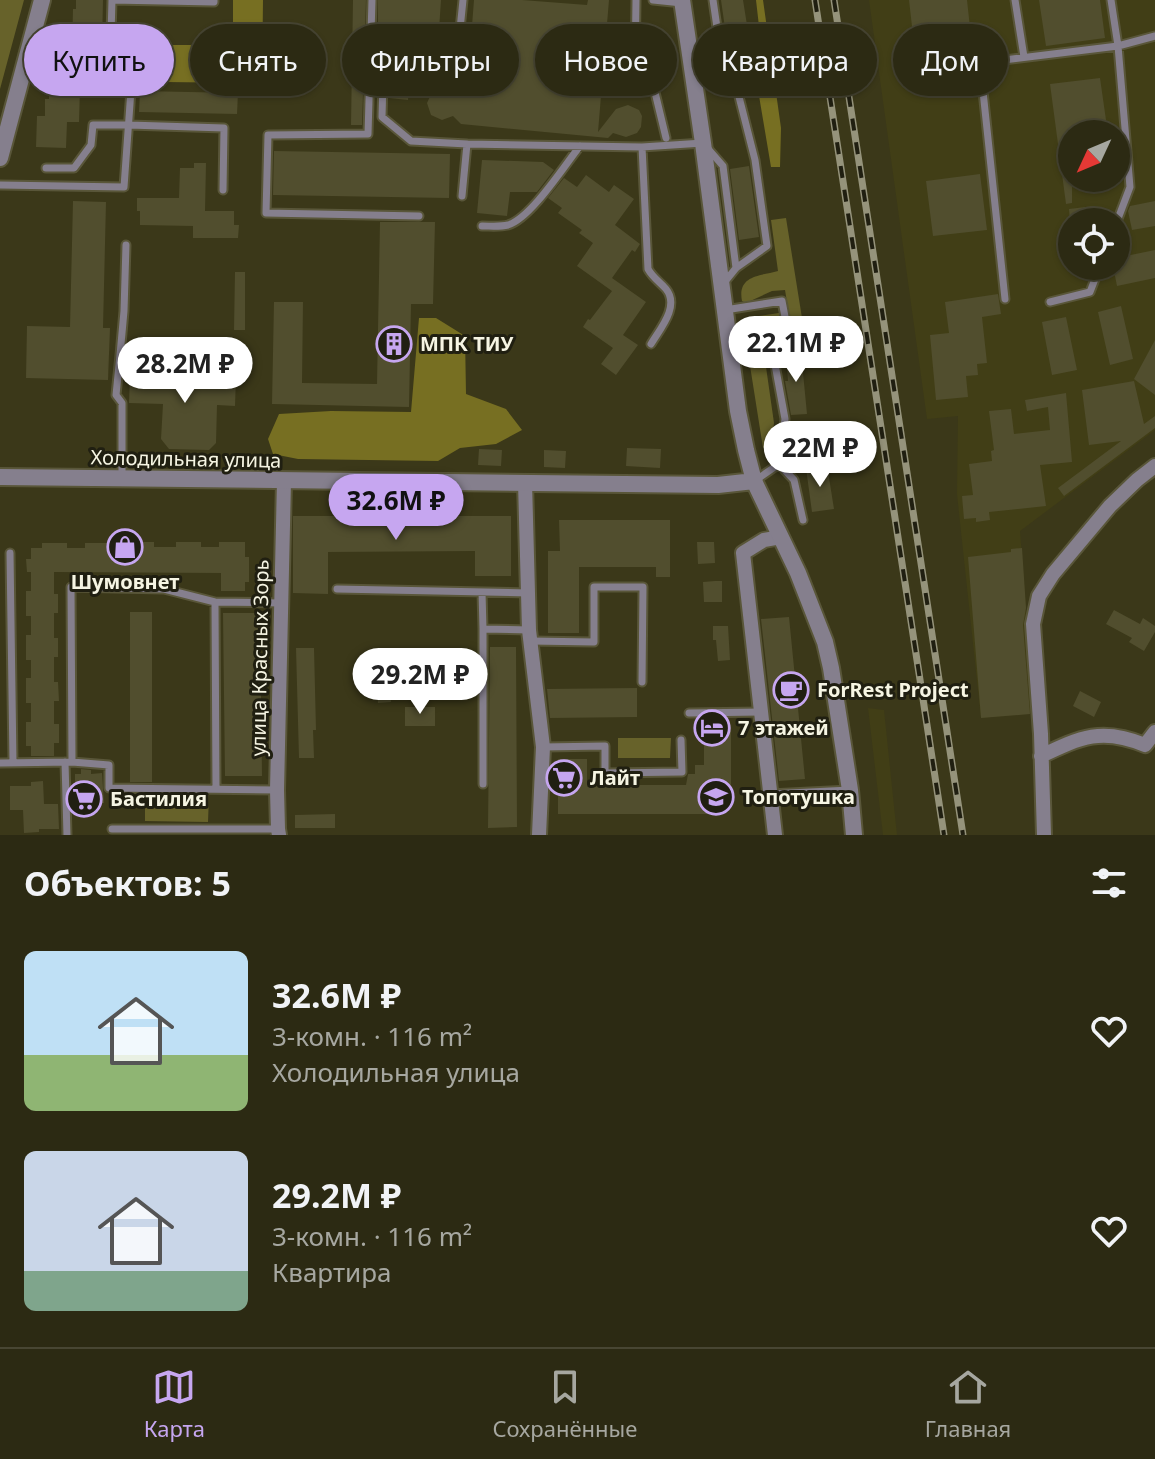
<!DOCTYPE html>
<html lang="ru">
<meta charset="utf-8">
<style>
:root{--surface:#2c2a13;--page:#34321c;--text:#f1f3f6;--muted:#a6a7a0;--line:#484633;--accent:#c6a6f0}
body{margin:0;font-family:"Noto Sans",sans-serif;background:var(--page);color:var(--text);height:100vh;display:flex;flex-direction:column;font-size:30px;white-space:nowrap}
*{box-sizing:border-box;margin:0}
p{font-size:26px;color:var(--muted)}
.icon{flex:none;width:44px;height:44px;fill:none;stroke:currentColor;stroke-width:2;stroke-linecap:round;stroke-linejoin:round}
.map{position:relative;height:835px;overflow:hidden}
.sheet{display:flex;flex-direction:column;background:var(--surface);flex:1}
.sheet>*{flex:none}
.banner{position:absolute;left:24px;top:24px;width:1108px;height:72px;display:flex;gap:16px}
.needle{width:52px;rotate:226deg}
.tools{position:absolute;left:1058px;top:120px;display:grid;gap:16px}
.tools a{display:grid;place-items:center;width:72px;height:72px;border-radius:50%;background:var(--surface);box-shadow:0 2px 6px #0004,0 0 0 2px var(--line);font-size:40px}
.price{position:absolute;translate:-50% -68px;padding:0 18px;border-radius:28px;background:#fff;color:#222;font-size:26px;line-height:52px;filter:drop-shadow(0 2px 4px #0008)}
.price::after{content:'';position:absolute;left:50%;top:48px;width:24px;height:18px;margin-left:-12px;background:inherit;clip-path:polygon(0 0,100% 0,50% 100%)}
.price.on{background:var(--accent);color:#111}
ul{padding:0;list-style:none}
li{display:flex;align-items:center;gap:24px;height:200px;padding:0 24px}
li span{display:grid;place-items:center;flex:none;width:224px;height:160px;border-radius:12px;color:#555}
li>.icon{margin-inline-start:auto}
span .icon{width:96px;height:96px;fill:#fffc;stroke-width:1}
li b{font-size:34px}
h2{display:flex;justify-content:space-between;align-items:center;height:96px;padding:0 24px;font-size:34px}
.tag{padding:0 28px;border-radius:36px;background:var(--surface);box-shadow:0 2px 6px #0004,0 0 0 2px var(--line);font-size:28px;line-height:72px}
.tag.on{background:var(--accent);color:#111}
.tabs{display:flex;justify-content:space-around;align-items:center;height:112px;border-top:2px solid var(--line);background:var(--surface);font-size:22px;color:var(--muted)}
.tabs a{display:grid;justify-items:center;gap:4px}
.tabs .on{color:var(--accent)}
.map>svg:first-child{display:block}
</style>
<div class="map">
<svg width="1155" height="835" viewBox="0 0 1155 835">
<rect width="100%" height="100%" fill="#3b3819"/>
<path fill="#413e16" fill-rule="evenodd" d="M869,0H1155V430L1020,531L1034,713L981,718L957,494L958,416L927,419ZM1072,134H1116V178H1072ZM1072,222H1116V266H1072Z
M868,708L884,710L897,835H883Z"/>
<path fill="#67622a" d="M0,0H24L0,89Z
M786,218L806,343L794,344L785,290L772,291L746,303L742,301C737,275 760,276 778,271L771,220Z
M779,313L782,336L755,339L750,336L747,321L751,317Z
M748,353L752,354L766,367L774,423L771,445L763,448Z
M618,738H671L670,758H618Z
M145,795H209L208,822L145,821Z"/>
<path fill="#776f22" d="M233,0H263L262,83L163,82L164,45H233Z
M756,0H763L781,128L780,167H771L755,72H737L726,59L731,54L757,44L760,35Z
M419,318H436L465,336L466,394L506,409L522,430L496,444L460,448L438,461L298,459L273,454L268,439L279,414L331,411L411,412Z"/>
<path fill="#514e2e" d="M76,0H103L101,88H80L79,122H67L66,148L36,147L37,116H45V99H49V87L71,88L73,9H76Z
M353,0H366L362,125H351Z
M378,0H441L438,45L412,44L408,100L389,98L390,26L378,25Z
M474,0H522L587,5L588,0H609L598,132L616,109L628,105L639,110L642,116L641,127L637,133L626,137L613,133L608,138L461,124L453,116L442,120L431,115L427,103L432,92L444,88L461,92L462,90H467Z
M721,0H743L747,25L725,28Z
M909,0H967L971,37L914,44Z
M1039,0H1100L1105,38L1046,46Z
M1100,78L1108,134H1072V178H1090L1091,184L1072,187V203L1066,204L1050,84Z
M140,91L238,93L237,114L139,112Z
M274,151L450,154L449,198L273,195Z
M482,160L543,162L554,170L537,192H510L507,216L477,213Z
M194,163H206L205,211H234V225H239L238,238H193V226L140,225V211H137V198H179L180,168H194Z
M749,166L759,237L739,240L730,169Z
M980,174L987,230L933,236L926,181Z
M586,175L609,192L614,185L634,199L615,225L640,244L635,252L632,250L612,278L646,302L623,335L638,345L616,375L601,364L613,348L583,327L588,319L590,320L612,291L577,266L593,243L579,233L582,230L558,213L562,208L548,198L564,178L577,187Z
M73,201L106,202L103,328H110L108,380L26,378L27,326L70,327Z
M1155,201V226L1132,230L1128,211L1130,206Z
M1094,206L1096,222H1070L1069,209Z
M380,222H435L433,304H411L409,407L272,404L274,302H303L302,383L377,384Z
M1155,250V278L1117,286L1113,266H1116V258Z
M235,272H245V330H234Z
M998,294L1001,314L982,317L987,363L977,364L978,375L966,376L968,397L936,400L930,335L949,333L945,302Z
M1121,306L1133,359L1110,365L1098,312Z
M1066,317L1077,370L1052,375L1042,322Z
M1155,340V395L1134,379Z
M801,352L807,414L791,415L785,381H788L786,354Z
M145,368L157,369V374L180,375V370H191L190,375L214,376V371H226V376L236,377L235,406L217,405L216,443L209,450L169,449L161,439L163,404L129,403L130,374H145Z
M1134,381L1144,424L1155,416V428L1064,496L1058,488L1121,441L1089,445L1082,390Z
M1066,393L1072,462L1040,465L1046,506L989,512L990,520L976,522V518L964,519L962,496L973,495L969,464L992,461L991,451L994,450L989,411L1011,409L1014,434L1050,430L1048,407L1027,411L1025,400Z
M627,448L661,449L660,468L626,466Z
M479,449L502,450L501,466L478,465Z
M544,450L566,451L565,468L544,467Z
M827,465L834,509L812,512L806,468Z
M293,516H511V576H475V551L328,552V594L293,593Z
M559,520H670V577H656V567H579V633H548V551H560Z
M128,542H154V547H176V542H201V547H219V542H245V557H249V582H245V591H221V573L54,572V594H58V613H54V638H58V657H54V682H58L59,701H54V724H59V743H54V756H31V746H26V722H31V703H26V678H31V660H26V635H31V616H26V591H31V572H27L26,559H31V548H42V543H67V548H85V543H110V548L128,547Z
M697,542H714L715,563L698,564Z
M1022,548L1026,608L1023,625L1030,714L981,718L968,557L1011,552V549Z
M715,581H722V602H704L703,582Z
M1114,610L1140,624L1143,618L1155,626V632L1144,651L1129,642L1132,638L1106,624Z
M130,612H152V782H130Z
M223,613H260L262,776H225Z
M789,617L805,779L779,781L761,619Z
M713,626H728L730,660L718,661L716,640H713Z
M490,647H516L517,827L488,828Z
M296,648H314L316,730H313L314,758H299Z
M390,674L391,702L378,703L376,675Z
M637,688V717L550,718L547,689Z
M1080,691L1101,702L1094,717L1073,706Z
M405,707H435V726H405Z
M704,725H731V792L721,793L712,802V814H558V759H587V785H686L688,774H695V765H704Z
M81,769L91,770V774L102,773L104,803L79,804L78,784H75V774H81Z
M43,781L44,804H58L59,829H39V832L24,833L23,810H10V786H31V782Z
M335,814V828H295V815Z"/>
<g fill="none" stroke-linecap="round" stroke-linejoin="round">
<defs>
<path id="service" d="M372,0L368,134L268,135L266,213L419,216
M636,0L635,73L653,84L666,138
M653,0L682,3
M713,0L721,55L734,77L755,160L767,246L736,268L723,284
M1015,0L1024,57
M384,44L382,117L411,141L467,144
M694,71L721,55
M455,78L463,0
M642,147L648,269C653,278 660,282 666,289C680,306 660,329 651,344
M46,168H74L91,145L93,125H129L224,128L223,190
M0,185L124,187L132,76L110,69L112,0L214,2V0
M462,196L467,144L642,147L703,143L723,166L736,268
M1116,224L1130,187L1118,46L1155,36
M482,226C491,226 500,227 508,225C531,218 564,166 580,146
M1005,299L980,63L1118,46L1111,0
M1050,302L1090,292L1100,266
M725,310L782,301L789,338L774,359
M730,338L774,359L785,419L779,464L756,480
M120,355L124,311L126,245
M779,464L794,480L803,520
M122,478V403L116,395L120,355L232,353
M10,553L13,763
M337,589L528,593
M482,592L483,629
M215,602L216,789
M531,641L594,642V587H643L642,682
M399,682L483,678
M689,713L761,712
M543,747L605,746V773L682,772L681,740
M65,762L67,835
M72,762L109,765V788L277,790
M0,763L72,762L71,587L164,589L215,602L281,603
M483,784V629L529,630
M770,794L850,790
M112,829H278"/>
<path id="minor" d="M525,482L529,630L543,747L539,835
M1041,756C1081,737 1102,727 1145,745L1155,732
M279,835L278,829L277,790L284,481
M775,835L743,553L764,540L781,537
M1044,835L1041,734L1033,624L1039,596L1053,574L1110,506L1137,480L1155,466"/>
<path id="tertiary" d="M682,0L703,143L738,411L746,450L754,481L798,573L825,642L831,668L850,790L854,835
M0,158L42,0
M0,477L718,485L754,481"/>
</defs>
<use href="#service" stroke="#595639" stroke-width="11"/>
<use href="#minor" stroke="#595639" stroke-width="18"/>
<use href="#tertiary" stroke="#595639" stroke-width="20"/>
<use href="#service" stroke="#857f8d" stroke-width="7"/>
<use href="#minor" stroke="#857f8d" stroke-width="14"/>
<use href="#tertiary" stroke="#857f8d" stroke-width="16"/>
<defs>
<path id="rail" d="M815,0L944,835
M834,0L963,835"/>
</defs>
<use href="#rail" stroke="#95937b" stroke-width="7"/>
<use href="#rail" stroke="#201f11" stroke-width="4" stroke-dasharray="12" stroke-linecap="butt"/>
</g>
<defs>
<symbol id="building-ring" viewBox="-11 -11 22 22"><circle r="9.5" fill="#201f11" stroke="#c6a6f0" stroke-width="1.5"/><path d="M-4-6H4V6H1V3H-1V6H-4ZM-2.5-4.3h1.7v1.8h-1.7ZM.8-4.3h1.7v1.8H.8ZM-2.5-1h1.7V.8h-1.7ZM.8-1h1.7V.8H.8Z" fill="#c6a6f0"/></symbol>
<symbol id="shop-ring" viewBox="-11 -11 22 22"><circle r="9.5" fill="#201f11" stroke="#c6a6f0" stroke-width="1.5"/><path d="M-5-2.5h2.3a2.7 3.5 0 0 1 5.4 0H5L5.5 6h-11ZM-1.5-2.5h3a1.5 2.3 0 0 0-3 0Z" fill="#c6a6f0"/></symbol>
<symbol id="cafe-ring" viewBox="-11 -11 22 22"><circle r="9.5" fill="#201f11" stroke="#c6a6f0" stroke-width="1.5"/><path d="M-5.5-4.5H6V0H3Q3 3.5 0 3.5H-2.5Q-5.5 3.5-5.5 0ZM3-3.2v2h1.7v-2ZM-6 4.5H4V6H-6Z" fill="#c6a6f0"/></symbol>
<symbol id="hotel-ring" viewBox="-11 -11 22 22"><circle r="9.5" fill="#201f11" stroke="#c6a6f0" stroke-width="1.5"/><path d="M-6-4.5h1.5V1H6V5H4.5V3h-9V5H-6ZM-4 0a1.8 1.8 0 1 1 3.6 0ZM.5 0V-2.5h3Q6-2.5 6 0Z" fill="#c6a6f0"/></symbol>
<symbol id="supermarket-ring" viewBox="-11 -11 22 22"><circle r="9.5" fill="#201f11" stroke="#c6a6f0" stroke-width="1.5"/><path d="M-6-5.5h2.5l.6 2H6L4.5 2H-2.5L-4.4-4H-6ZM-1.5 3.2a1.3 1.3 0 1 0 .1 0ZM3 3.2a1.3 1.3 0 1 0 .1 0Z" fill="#c6a6f0"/></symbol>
<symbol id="school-ring" viewBox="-11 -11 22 22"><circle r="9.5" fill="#201f11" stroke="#c6a6f0" stroke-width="1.5"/><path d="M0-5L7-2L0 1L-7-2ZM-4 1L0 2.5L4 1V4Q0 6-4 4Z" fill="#c6a6f0"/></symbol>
</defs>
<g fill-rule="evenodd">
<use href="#building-ring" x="374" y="324" width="40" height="40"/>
<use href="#shop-ring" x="105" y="527" width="40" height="40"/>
<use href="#cafe-ring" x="771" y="670" width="40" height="40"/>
<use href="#hotel-ring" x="692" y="708" width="40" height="40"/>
<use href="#supermarket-ring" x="544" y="758" width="40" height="40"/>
<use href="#school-ring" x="696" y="777" width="40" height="40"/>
<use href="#supermarket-ring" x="64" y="779" width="40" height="40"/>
</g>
<g text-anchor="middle" stroke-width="6" stroke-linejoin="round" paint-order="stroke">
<g font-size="20" font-weight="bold" fill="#f6f5e3" stroke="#201f11" text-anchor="start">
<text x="420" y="351">МПК ТИУ</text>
<text x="125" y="589" text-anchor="middle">Шумовнет</text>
<text x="817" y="697">ForRest Project</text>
<text x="738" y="735">7 этажей</text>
<text x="590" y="785">Лайт</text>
<text x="742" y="804">Топотушка</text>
<text x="110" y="806">Бастилия</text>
</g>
<g font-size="20" fill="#f6f5e3" stroke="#201f11">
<text transform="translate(186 459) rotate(1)" y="7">Холодильная улица</text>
<text transform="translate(260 658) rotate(-89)" y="7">улица Красных Зорь</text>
</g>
</g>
</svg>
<div class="tools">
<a><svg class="needle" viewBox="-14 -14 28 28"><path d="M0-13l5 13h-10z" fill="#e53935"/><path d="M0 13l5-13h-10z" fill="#a6a7a0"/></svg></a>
<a><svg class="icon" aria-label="locate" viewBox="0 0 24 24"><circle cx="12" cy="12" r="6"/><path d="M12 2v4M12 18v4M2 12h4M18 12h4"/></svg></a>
</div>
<b class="price" style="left:796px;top:384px">22.1M ₽</b>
<b class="price" style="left:185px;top:405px">28.2M ₽</b>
<b class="price" style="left:820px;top:489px">22M ₽</b>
<b class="price on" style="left:396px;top:542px">32.6M ₽</b>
<b class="price" style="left:420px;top:716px">29.2M ₽</b>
<div class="banner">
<a class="tag on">Купить</a>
<a class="tag">Снять</a>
<a class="tag">Фильтры</a>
<a class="tag">Новое</a>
<a class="tag">Квартира</a>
<a class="tag">Дом</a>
</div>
</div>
<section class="sheet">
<h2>Объектов: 5<svg class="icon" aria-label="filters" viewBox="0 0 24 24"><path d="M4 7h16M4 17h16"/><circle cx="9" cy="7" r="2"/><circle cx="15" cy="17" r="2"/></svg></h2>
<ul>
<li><span style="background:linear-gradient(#bfe0f5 65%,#8fb573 0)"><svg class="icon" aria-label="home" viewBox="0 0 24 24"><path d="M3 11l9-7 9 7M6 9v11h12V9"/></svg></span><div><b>32.6M ₽</b><p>3-комн. · 116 m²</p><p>Холодильная улица</p></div><svg class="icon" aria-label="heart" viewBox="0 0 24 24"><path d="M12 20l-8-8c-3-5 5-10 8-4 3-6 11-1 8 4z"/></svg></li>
<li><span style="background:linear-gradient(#c9d6e8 75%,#7fa58c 0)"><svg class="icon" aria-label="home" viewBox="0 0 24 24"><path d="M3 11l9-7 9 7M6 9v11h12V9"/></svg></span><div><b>29.2M ₽</b><p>3-комн. · 116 m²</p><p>Квартира</p></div><svg class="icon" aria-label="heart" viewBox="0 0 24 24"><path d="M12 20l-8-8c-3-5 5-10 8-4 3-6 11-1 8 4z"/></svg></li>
</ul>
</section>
<nav class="tabs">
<a class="on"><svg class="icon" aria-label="map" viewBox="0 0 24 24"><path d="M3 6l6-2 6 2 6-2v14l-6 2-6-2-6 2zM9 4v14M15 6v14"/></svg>Карта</a>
<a><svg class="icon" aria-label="saved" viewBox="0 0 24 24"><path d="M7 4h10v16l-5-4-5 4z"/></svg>Сохранённые</a>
<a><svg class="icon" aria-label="home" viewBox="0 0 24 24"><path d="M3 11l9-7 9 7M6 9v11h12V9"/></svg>Главная</a>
</nav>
